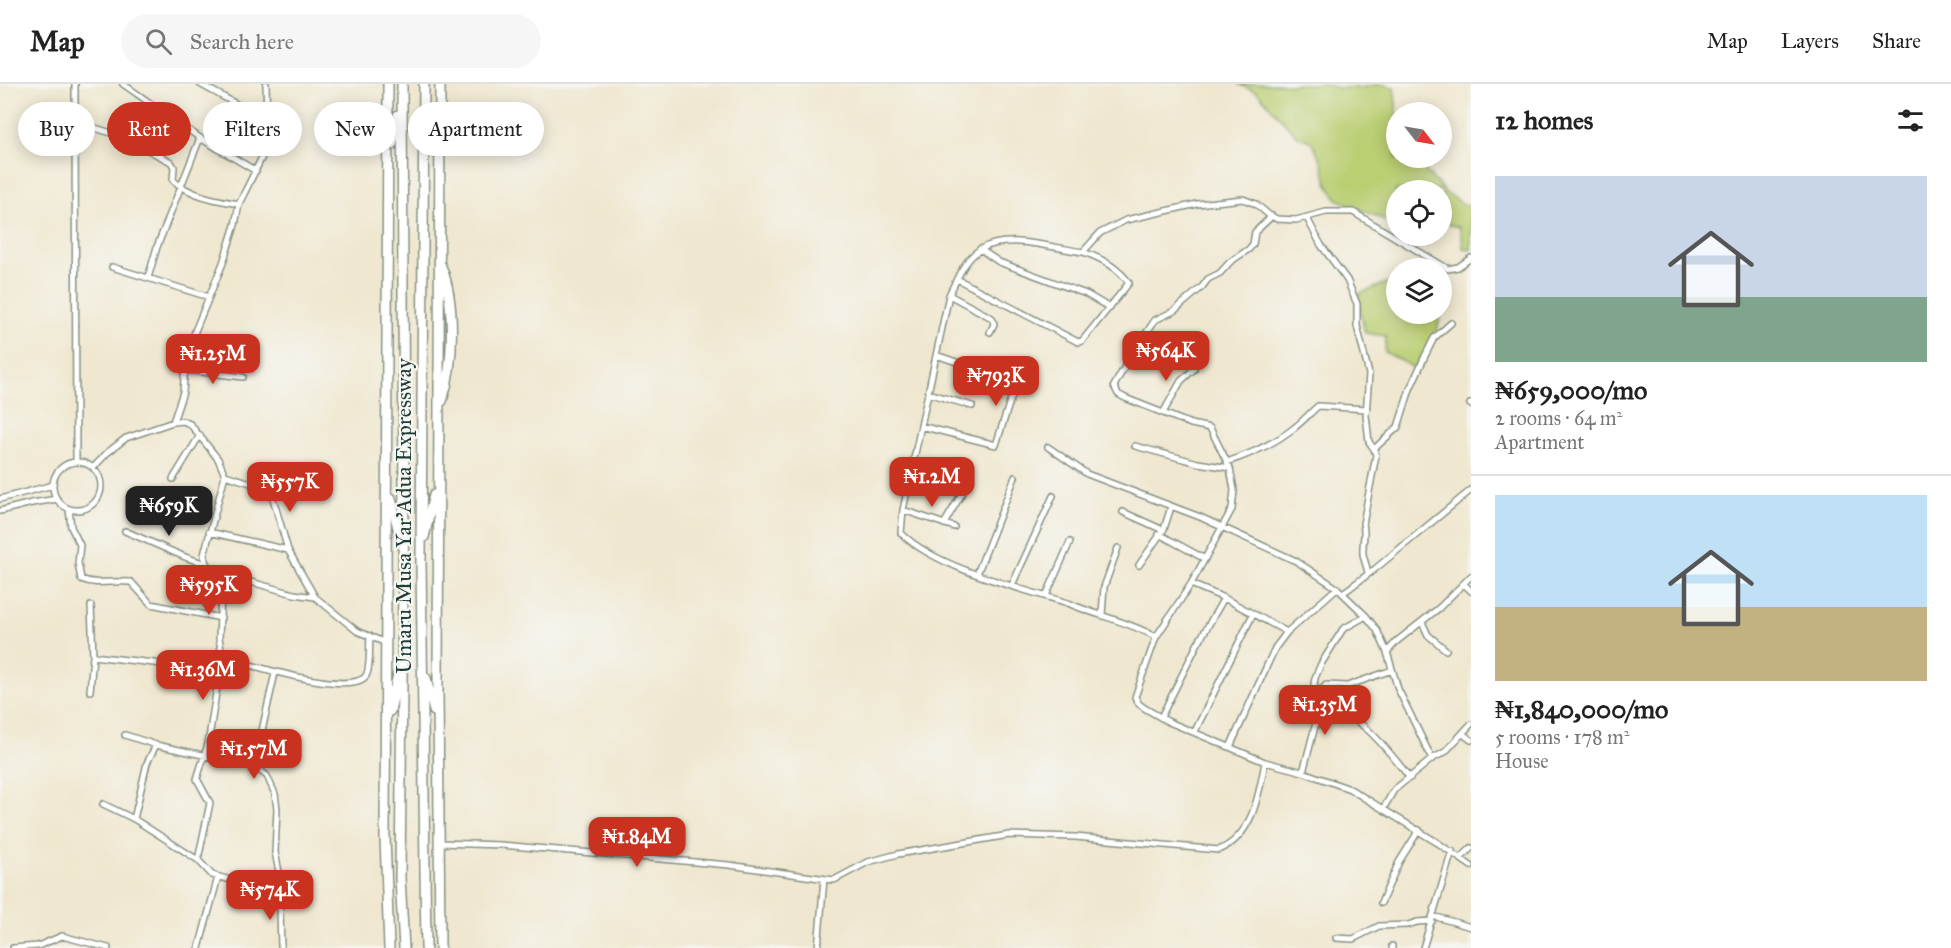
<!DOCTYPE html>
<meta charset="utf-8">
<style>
:root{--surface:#fff;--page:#f6f6f6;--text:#222;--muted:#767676;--line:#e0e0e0;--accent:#c8321e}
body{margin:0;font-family:"IM FELL Great Primer",serif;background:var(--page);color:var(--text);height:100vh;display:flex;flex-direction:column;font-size:22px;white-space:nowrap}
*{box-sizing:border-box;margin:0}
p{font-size:20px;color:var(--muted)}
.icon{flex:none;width:33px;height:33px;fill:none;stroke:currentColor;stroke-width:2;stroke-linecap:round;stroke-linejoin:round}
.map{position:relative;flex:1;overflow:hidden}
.details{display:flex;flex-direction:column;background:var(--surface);width:480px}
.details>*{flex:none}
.hud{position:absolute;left:18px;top:18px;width:570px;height:54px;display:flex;gap:12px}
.needle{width:39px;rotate:121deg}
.tools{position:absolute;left:1386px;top:18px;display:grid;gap:12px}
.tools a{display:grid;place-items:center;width:66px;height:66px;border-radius:50%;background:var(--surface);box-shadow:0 3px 15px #0003;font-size:30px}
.price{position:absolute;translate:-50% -51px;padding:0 14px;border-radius:12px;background:var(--accent);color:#fff;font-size:20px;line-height:39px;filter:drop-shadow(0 2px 3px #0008)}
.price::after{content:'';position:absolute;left:50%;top:36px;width:18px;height:14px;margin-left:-9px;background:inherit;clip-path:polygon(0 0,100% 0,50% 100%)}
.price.current{background:#222;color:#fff}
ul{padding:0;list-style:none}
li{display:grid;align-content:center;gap:12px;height:318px;padding:0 24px}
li+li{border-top:2px solid var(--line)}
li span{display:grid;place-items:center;height:186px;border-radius:0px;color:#555}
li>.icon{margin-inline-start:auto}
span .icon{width:108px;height:108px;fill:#fffc;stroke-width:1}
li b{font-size:26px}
h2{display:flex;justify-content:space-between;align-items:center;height:72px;padding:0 24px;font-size:26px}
.pill{padding:0 21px;border-radius:27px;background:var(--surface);box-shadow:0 3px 15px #0003;font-size:21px;line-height:54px}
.pill.current{background:var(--accent);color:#fff}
header{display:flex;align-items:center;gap:36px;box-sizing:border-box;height:84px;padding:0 30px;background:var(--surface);border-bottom:2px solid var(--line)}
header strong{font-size:28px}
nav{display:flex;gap:33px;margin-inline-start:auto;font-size:21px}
.search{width:420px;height:54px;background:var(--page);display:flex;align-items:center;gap:15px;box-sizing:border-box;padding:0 21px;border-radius:33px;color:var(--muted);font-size:22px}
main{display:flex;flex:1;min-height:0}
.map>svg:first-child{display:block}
</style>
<header>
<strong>Map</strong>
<div class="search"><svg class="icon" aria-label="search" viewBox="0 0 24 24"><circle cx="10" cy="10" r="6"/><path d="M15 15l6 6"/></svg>Search here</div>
<nav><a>Map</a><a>Layers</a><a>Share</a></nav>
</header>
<main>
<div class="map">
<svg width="1471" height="864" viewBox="0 0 1471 864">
<rect width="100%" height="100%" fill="#f6f6f2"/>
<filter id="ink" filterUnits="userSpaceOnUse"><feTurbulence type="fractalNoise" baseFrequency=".0167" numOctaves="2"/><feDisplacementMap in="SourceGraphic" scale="12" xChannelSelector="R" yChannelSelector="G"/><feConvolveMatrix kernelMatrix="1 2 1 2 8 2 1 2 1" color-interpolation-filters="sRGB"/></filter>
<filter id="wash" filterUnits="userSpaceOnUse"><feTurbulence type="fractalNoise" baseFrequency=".008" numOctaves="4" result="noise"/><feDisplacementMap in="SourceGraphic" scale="24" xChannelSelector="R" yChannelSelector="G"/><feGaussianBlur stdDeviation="1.35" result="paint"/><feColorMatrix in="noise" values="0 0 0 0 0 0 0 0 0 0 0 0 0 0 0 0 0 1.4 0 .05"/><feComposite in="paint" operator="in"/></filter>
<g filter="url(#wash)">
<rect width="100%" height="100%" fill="#efe7cf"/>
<path fill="#bace72" stroke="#6c8653" stroke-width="1.5" d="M1238,0H1321L1338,4H1360L1380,0L1394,3L1397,28L1396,74H1425L1426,88L1448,111L1471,124V166L1463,164L1462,153L1459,143L1442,139V106H1396V141L1337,115L1328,101L1321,76L1311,57L1297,52L1257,8Z
M1394,196H1396V230H1440L1438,243L1416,285L1385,268L1386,252L1365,249L1358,215L1359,210Z"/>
</g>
<g filter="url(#ink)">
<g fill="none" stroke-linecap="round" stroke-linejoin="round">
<defs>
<path id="street" d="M75,0L76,378
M123,0L200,54L256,87
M200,0L267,37
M95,44L121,52L171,78L174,83L173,96C190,112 217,116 239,120
M1272,132L1255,148L1253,160L1249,165L1230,178L1220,189L1208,195L1202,203L1174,227L1155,236L1129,275L1114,302L1118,310L1125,314L1191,340L1210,344L1230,384L1234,406L1232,425L1191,500L1156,553L1135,613L1139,620L1146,625L1169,638L1265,678L1303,688L1350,705L1438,759L1471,782
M1307,134L1321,161L1347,196L1357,220V242L1369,290L1366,331L1369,358L1374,365L1376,371L1363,440C1366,449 1362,459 1363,470C1364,476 1367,483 1368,489
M980,165L999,178L1086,210L1110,224
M112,183L209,213
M148,194L157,163L200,54
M957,195L1078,258L1082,257L1129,199C1118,183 1101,174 1083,168
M949,211L992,234L994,240L990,248
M185,286L243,293
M928,309L972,322
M1470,320L1471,321
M1163,329L1181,297L1194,285
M173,338L183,308L185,282L195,247L223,179L235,141L239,120L263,71L267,37L266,0
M921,342L996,361L1010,317L1018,301L1012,297L936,271
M1135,362L1198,379L1230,384
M1048,363L1087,390L1200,433L1296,477L1337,504L1366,532L1377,546L1387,568L1398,605L1432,675
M1374,365L1398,343L1410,305L1425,272L1434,254L1451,239
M53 402a24 24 0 1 1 48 0a24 24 0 1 1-48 0Z
M1227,378C1251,370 1274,360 1294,344C1302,338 1310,329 1318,322L1367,325
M93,384L107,369L126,354L173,338L183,337L190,340L218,375L225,391L204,471L206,480L222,490L294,510L315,513L357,547L386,559
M225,391L257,401L272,411L288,466L315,513
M173,395L200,351
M0,415L53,401
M69,425L71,443L80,461L78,479L81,495C97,502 114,496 131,498L151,520L221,534
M903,426L954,443
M0,427L32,419L57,415
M1123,428L1163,446
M944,440L968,399
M125,447L185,473L206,480
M209,448L288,466
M1159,450L1205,475
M1139,481L1164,445L1171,423
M977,490L1015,393
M1191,500L1224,514L1287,548
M1464,500L1471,507
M1012,501L1053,412
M1343,509L1375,485L1471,406
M1046,512L1070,458
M1102,531L1104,503L1118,464
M1422,538L1428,551L1446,566
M1156,553C1128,537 1097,532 1068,519C1019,504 936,484 901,449L903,426L949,211C957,195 965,174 981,165C1008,149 1053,164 1083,168L1100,149L1126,136L1197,120L1243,115L1256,120L1269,131L1277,135L1296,136L1326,128H1353L1448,185L1458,183L1471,174
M1387,568L1397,557L1439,524L1471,492
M222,571C244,581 348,611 365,593C371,587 369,561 370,552
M93,572L171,581L220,584
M275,589L254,682L267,692L275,710L277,725L275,768L279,788L281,864
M90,607L93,572L91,522
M1318,611L1326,601L1347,602L1392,586
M1317,620C1362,629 1383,661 1410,694
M1161,633L1197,561L1224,514
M1195,647L1253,530
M1463,650L1471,656
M125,651L156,661L254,682
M1230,663L1275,564L1287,548L1337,504
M1303,688L1317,635L1318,611L1314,600L1315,594L1321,580L1343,545L1366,532
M103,720L134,735L198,776L212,791L279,809
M1383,725L1394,706L1432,675L1445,668L1471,640
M134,735L147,679L156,661
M440,759L501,761L729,781L834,796L868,778L898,770L1009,751L1075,753L1219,766C1253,752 1259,710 1265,678
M1461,774L1471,764
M198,776L210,719L197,695L208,660L222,571L219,554L222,490
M1381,819L1399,778L1419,746
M1433,832L1471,843
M1336,854L1353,855L1379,842L1408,841L1417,838L1432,837
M1392,862V864
M13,864L38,862L62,852L108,864
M199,864L218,793
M818,864L824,795
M1423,864L1452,767"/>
<path id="highway" d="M388,0L385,753L389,864
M402,0L404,404L400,794L404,864
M424,0L421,477L426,864
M440,0L438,607L440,864
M428,31L435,68
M392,61L398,31
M440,180C456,216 454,280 442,317
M391,414L400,453
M424,453L434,411
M426,594L434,627
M390,627L398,590"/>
</defs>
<use href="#street" stroke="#879282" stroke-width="8"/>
<use href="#highway" stroke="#879282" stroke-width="12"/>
<use href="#street" stroke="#fff" stroke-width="5"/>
<use href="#highway" stroke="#fff" stroke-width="9"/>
</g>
</g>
<g text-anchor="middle" stroke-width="4.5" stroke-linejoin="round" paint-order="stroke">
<g font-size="22" fill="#1f3d34" stroke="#f6f6f2">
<text transform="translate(403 432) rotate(-90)" y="8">Umaru Musa Yar'Adua Expressway</text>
</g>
</g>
</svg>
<div class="tools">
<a><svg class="needle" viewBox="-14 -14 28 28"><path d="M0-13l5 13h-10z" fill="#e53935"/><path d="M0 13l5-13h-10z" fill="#767676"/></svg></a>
<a><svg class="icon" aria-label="locate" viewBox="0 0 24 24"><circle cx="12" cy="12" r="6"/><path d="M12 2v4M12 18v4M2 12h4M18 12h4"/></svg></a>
<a><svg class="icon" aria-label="layers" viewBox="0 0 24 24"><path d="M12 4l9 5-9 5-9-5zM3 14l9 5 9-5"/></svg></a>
</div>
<b class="price" style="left:1166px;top:298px">₦564K</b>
<b class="price" style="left:213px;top:301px">₦1.25M</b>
<b class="price" style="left:996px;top:323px">₦793K</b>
<b class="price" style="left:932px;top:424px">₦1.2M</b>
<b class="price" style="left:290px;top:429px">₦557K</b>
<b class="price current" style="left:169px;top:453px">₦659K</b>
<b class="price" style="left:209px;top:532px">₦595K</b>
<b class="price" style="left:203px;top:617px">₦1.36M</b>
<b class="price" style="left:1325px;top:652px">₦1.35M</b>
<b class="price" style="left:254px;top:696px">₦1.57M</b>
<b class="price" style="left:637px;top:784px">₦1.84M</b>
<b class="price" style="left:270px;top:837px">₦574K</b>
<div class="hud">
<a class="pill">Buy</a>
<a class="pill current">Rent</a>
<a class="pill">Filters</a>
<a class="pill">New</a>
<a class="pill">Apartment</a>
</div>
</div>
<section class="details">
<h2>12 homes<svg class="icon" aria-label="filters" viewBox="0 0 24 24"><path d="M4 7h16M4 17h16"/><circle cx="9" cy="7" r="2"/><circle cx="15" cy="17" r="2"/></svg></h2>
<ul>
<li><span style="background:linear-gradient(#c9d6e8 65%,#7fa58c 0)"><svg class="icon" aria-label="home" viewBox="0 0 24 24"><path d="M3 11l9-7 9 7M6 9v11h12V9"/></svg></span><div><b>₦659,000/mo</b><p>2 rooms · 64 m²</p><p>Apartment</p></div></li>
<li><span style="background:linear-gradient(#bfe0f5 60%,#c2b280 0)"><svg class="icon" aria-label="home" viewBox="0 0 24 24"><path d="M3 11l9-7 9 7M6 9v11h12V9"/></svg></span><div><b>₦1,840,000/mo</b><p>5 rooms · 178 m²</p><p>House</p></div></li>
</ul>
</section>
</main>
